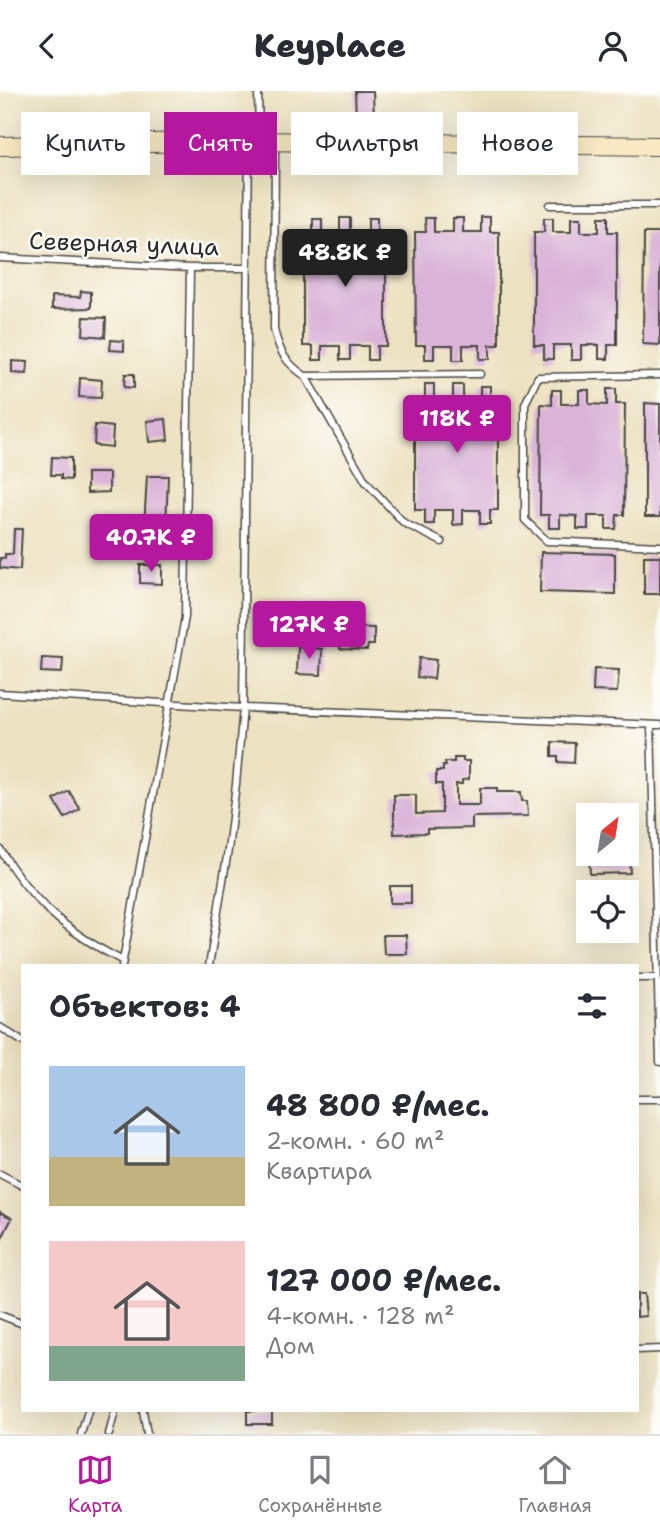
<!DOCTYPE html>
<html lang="ru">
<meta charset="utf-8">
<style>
:root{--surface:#fff;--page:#f2f2f3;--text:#2b2b33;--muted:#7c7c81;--line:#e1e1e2;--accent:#b5179e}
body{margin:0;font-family:"Shantell Sans",sans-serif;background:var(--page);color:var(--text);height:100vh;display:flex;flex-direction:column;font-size:26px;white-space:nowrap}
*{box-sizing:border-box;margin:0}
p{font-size:23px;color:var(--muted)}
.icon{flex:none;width:38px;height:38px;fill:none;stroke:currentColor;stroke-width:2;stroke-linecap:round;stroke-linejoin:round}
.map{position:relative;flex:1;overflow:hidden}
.drawer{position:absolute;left:21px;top:873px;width:618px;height:448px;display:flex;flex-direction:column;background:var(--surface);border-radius:0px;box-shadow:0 7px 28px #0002}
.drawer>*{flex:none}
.banner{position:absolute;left:21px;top:21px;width:620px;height:63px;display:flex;gap:14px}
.needle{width:46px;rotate:30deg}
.controls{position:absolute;left:576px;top:712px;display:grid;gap:14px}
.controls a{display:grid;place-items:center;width:63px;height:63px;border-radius:0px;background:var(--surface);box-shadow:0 7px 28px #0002;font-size:35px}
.price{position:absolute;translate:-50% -60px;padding:0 16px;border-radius:7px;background:var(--accent);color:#fff;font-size:23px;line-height:46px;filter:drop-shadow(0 2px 4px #0008)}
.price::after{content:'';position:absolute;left:50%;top:42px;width:21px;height:16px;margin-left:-10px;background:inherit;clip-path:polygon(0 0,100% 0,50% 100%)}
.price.active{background:#222;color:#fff}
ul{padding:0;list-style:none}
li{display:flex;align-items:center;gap:21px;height:175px;padding:0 28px}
li span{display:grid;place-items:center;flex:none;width:196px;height:140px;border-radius:0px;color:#555}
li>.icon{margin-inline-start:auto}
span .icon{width:84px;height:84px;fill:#fffc;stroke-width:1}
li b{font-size:30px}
h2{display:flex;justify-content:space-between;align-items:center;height:84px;padding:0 28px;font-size:30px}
.chip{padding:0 24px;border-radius:0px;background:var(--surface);box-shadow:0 7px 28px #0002;font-size:24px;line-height:63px}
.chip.active{background:var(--accent);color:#fff}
header{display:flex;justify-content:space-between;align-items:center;height:91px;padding:0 28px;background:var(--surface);font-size:32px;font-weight:800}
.tabs{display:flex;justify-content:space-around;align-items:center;height:98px;border-top:2px solid var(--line);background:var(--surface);font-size:19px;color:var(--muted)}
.tabs a{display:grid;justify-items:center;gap:4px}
.tabs .active{color:var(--accent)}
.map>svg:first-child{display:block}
</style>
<header><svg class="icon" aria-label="back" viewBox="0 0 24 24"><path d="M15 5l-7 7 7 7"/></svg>Keyplace<svg class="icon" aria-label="person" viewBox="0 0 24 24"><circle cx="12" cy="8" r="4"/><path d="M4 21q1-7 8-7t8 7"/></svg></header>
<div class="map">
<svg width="660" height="1343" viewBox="0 0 660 1343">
<rect width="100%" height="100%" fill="#fdfcf7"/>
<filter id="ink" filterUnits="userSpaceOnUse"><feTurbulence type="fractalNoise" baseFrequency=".0143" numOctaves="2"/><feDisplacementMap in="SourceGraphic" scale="14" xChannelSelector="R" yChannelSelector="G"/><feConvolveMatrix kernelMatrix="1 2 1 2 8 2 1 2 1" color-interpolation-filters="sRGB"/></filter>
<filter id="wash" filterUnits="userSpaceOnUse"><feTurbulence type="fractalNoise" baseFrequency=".00686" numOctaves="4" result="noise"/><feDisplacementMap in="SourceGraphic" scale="28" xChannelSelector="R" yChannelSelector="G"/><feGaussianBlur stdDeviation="1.57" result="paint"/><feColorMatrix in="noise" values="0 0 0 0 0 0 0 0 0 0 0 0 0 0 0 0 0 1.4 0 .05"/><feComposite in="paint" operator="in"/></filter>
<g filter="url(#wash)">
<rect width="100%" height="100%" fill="#ece1c0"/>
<g id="blocks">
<path fill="#d9b3d8" d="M355,0H373L374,28L356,29Z
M481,126H490V141H499V254H490V268H480V254H463V269H453V254H434V268H425V254H416L415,141H426L425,127H434V141H453V127H463V141H481Z
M599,126H608V141H617V254H608V268H599V254H581V269H571V254H553V268H544V254H534V141H544V127H553V141H571V127H581V141H599Z
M340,127H350V142H368V127H377V142H386V255H377V269H368V255H350V269H340V255H322V269H313V255H303V142H313V128H322V142H340Z
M644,142H660V254L643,253Z
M81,200L91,201V217L52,218V205L80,206Z
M84,226L106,227L105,246L83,244Z
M111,249L124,250V260L110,259Z
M12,270L28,271L27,283L12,282Z
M125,283H134V297L124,296Z
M80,287L102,289L101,307L79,306Z
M425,293H434V308H453V294H463V309H480V295H490V311H498V419H490V433H480V419H463V433L453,434V419H434V433H425V419H415V309H425Z
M607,298H616V313H625L624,424H617L616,438H606V425H588V438H577V425L560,424V437H549V424H540L541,313L552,314V299H561V313H579V299H589V313L607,314Z
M645,312L660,313V426H645Z
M166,328L168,349L149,351L147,330Z
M95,334L113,336L112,356L94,354Z
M52,366L71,367V389L61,388V384H51Z
M87,382H109V401L87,402Z
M147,385H168L166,437L144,436Z
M14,438H22L20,479L0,477V467H5V463H13Z
M541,461L615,463V503L540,501Z
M644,465H660V503H644Z
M140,474H162V493L140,492Z
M341,536L374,537V554H368L367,559L340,558Z
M298,556L322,558L321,584L297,583Z
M42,567L63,568L62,582L41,581Z
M419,567L436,569L434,588L417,586Z
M594,578L619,579L617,601L593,600Z
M552,651L575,652L574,672L558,671V665H552Z
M454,667H463V670H469V688L462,689V693H456V714H480V697H497V701H521L522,710H527L528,725L472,726V737L427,738V742L394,743V704H416V723L442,722V693H436V680H443V675H446L445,671H454Z
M69,700L80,718L65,727L54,709Z
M589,763H629L630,782L590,783Z
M390,795H411V812H390Z
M383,844H406L407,863H384Z
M0,1121L12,1127L0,1151Z
M637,1203H644L646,1225L637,1226Z
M247,1320H272V1333H247Z"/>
</g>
</g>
<g filter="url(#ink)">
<use href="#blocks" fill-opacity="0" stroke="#484641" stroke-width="2"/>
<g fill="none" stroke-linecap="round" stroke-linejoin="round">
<defs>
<path id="lane" d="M258,0L259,48
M275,53L274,239C280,262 285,271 305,285L480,283
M550,114H660
M0,167L190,177H247
M660,284L538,286L525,313V429L547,450L660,455
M305,285L366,391L404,432L442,451
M0,602L243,617L660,634
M651,634L660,971
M0,758C33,812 67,841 123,870
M122,875L185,526L190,177
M209,875L228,759L236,693L243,617L249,53
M637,887H657
M0,936L23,951
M637,1008H660
M0,1083L23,1095
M0,1224L23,1233
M637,1259L660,1258
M143,1320L147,1343
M81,1343L88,1320
M109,1343L115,1320"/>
<path id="secondary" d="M0,55L249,50L660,55"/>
</defs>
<use href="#lane" stroke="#484641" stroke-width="9"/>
<use href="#secondary" stroke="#484641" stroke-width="20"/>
<use href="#lane" stroke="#fff" stroke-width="6"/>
<use href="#secondary" stroke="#f8e8c3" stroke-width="18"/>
</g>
</g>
<g text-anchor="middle" stroke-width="5" stroke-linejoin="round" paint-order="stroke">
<g font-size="24" fill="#2b2b2b" stroke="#fdfcf7">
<text transform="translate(124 153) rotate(2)" y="8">Северная улица</text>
</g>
</g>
</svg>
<div class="controls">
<a><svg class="needle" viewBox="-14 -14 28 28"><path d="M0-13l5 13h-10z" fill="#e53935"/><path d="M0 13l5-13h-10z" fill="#7c7c81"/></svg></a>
<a><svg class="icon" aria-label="locate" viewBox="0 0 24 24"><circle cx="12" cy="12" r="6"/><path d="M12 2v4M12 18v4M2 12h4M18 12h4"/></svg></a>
</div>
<b class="price active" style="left:345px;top:198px">48.8K ₽</b>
<b class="price" style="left:457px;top:364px">118K ₽</b>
<b class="price" style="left:151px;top:483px">40.7K ₽</b>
<b class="price" style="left:309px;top:570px">127K ₽</b>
<div class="banner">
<a class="chip">Купить</a>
<a class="chip active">Снять</a>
<a class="chip">Фильтры</a>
<a class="chip">Новое</a>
</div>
<section class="drawer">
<h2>Объектов: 4<svg class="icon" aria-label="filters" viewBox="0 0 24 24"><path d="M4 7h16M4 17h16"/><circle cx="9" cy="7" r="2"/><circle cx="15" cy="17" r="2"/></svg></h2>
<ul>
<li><span style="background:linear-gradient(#a9c7e8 65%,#c2b280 0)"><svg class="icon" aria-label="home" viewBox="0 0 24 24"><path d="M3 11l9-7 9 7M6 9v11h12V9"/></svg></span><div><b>48 800 ₽/мес.</b><p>2-комн. · 60 m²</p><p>Квартира</p></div></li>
<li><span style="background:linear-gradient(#f6c9c9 75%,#7fa58c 0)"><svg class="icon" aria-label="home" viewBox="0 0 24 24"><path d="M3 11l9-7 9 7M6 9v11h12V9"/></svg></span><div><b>127 000 ₽/мес.</b><p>4-комн. · 128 m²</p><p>Дом</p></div></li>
</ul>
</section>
</div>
<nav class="tabs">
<a class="active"><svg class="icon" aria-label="map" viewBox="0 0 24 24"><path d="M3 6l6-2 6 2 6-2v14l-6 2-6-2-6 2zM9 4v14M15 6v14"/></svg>Карта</a>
<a><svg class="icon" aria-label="saved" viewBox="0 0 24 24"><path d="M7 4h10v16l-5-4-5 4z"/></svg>Сохранённые</a>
<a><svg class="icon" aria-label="home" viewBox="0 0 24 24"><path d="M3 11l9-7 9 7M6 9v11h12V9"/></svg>Главная</a>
</nav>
